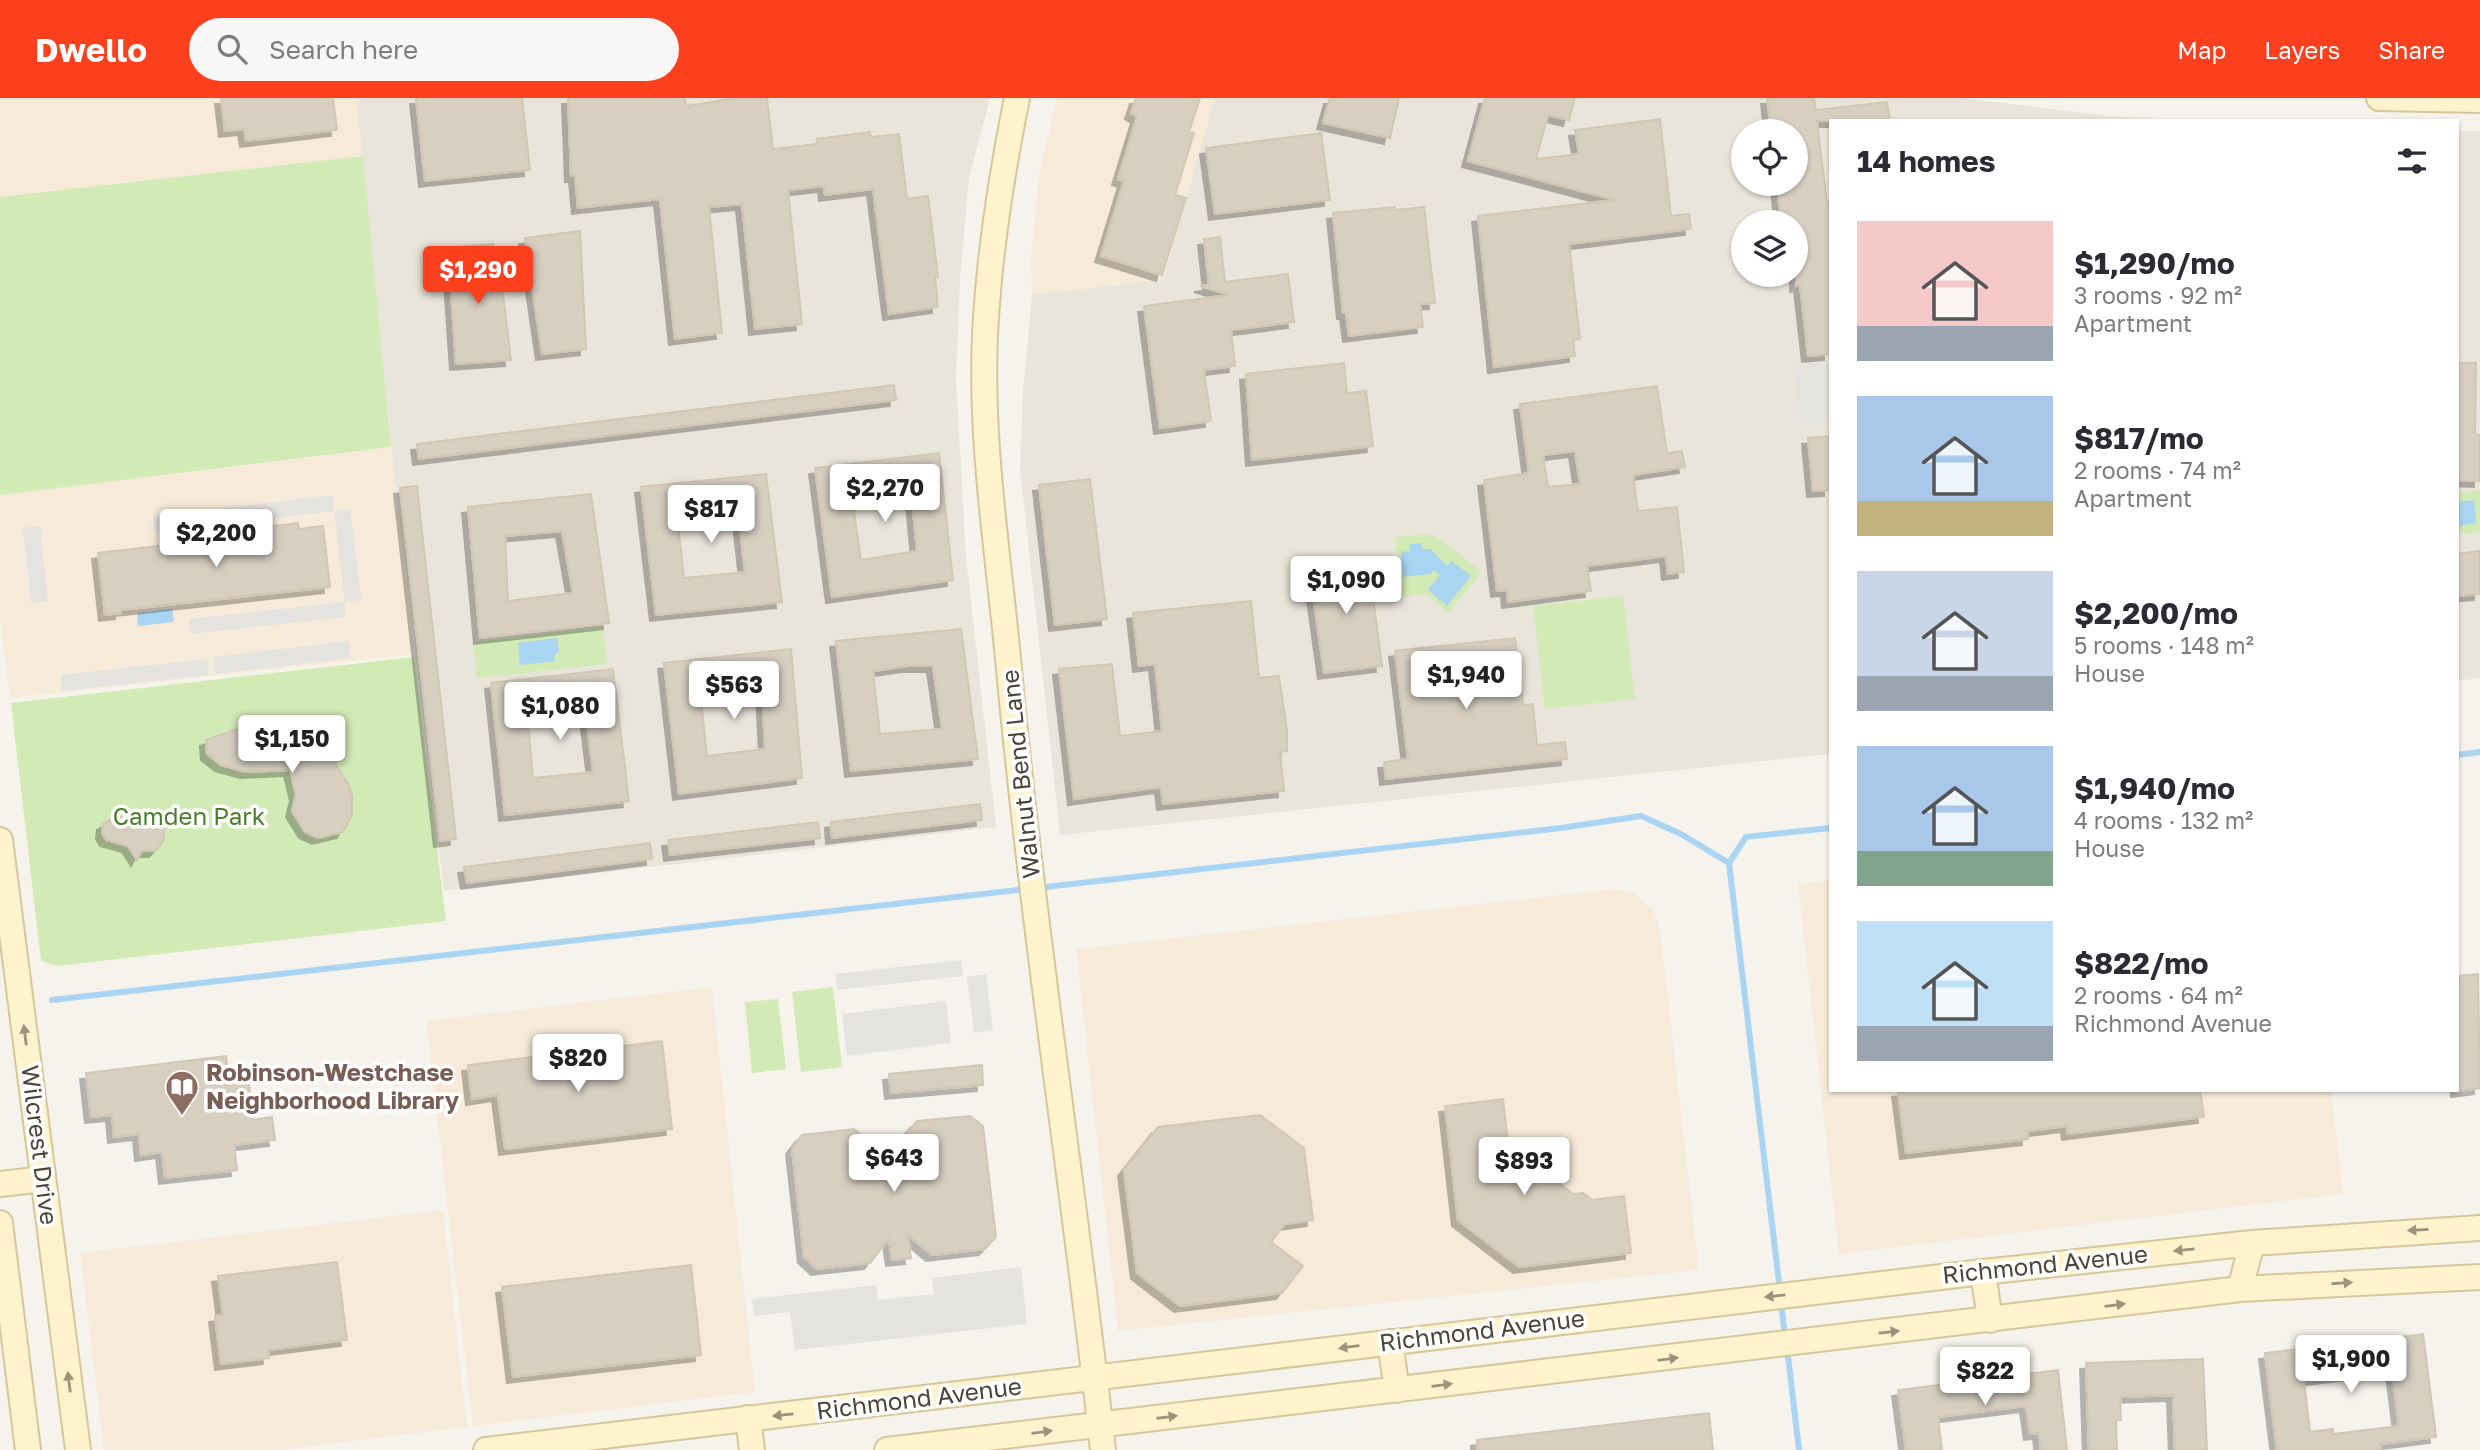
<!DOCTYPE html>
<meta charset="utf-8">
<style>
:root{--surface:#fff;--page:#f7f7f7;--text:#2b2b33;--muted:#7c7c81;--accent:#fc3f1d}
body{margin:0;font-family:"Golos Text",sans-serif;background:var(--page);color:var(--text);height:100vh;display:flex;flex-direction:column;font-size:26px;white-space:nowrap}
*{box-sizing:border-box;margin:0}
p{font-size:23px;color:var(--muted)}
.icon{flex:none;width:38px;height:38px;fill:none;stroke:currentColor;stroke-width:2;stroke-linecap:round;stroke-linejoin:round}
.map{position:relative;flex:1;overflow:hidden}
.side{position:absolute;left:1829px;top:21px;width:630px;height:973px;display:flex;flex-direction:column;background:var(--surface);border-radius:0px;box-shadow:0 2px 5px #0004}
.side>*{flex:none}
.controls{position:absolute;left:1731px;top:21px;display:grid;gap:14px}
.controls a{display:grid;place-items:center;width:77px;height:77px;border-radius:50%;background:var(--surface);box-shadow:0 2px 5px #0004;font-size:35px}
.price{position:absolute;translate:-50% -60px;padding:0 16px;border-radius:7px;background:#fff;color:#222;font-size:23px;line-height:46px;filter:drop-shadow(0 2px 4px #0008)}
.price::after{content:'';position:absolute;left:50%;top:42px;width:21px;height:16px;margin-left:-10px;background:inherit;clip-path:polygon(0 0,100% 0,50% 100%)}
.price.selected{background:var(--accent);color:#fff}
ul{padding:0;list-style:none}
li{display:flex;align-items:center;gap:21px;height:175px;padding:0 28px}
li span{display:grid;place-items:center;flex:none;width:196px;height:140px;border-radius:0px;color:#555}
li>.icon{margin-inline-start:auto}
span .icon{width:84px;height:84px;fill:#fffc;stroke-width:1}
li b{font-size:30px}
h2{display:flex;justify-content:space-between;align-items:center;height:84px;padding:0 28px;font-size:30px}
header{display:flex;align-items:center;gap:42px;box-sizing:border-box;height:98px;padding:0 35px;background:var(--accent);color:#fff}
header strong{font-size:33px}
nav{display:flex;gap:38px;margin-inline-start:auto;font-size:24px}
.search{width:490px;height:63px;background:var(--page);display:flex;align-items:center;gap:18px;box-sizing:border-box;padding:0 24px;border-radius:38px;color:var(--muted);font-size:26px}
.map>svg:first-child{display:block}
</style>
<header>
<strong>Dwello</strong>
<div class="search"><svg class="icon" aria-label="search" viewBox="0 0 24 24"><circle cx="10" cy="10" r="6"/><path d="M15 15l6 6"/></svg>Search here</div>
<nav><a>Map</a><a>Layers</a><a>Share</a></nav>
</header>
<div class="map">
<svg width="2480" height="1352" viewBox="0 0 2480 1352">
<defs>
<filter id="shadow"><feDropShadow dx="-6" dy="6" stdDeviation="0" flood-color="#0004"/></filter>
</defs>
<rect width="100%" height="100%" fill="#f6f3ec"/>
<path fill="#eae5da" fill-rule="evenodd" d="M356,0H990L969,80L960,181L956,281L966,459L996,729L444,793L391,349Z
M1215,0H1962L2111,18L2192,23H1830V656L1060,737L1020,370L1023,294L1032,197L1163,181ZM1743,33H1796V86H1743ZM1743,124H1796V177H1743Z
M2457,33H2480V580L2457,583Z"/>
<path fill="#f7ead8" d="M0,0H356L363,58L0,99Z
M1057,0H1215L1163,181L1032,197L1031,158L1040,70Z
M391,349L416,556L10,600L0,523V397Z
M1830,782V992H2331L2343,1096L1839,1156L1798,786Z
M1614,791L1634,796L1653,812L1660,830L1699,1172L1118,1233L1076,851Z
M712,889L755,1294L473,1328L426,923Z
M443,1112L467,1329L281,1352H104L80,1155Z"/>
<path fill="#d2eab5" d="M363,58L391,349L0,397V99Z
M2480,392V434L2457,436V395Z
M1428,436L1436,438L1482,474L1448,515L1426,496L1402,499L1395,439Z
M1623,498L1635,601L1545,611L1533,508Z
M603,529L607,566L477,580L473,544Z
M414,559L446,823L57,868L41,863L11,605Z
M833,889L842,969L801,974L792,894Z
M778,901L786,971L752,975L745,904Z"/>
<path fill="#e5e3e0" d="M1830,264V323L1801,327L1793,269Z
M332,397L334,413L350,411L361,502L345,504L346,519L191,536L189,521L345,504L334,413L155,434L153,419Z
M40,428L48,503L31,505L23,430Z
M349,543L351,560L216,576L214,559Z
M207,561L209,577L62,593L61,577Z
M961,862L963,878L837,892L835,876Z
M986,876L993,932L974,935L967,879Z
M946,903L951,945L847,958L842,916Z
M1021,1169L1027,1226L795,1252L790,1214L754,1218L752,1201L876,1187L878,1202L934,1196L932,1180Z"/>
<path fill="#a9d4f2" d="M2474,402L2476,425L2457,428V404Z
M1421,445L1422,451H1431L1447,468L1452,463L1471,478L1447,508L1428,492L1440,477L1434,472L1431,476L1403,479L1401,454L1410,453V446Z
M172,511L174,524L138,528L137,515Z
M557,540L559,553L554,558L555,563L520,567L518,545Z"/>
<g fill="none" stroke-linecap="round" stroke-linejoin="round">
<path stroke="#a9d4f2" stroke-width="6" d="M2457,657L2480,654
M1037,790L1561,730L1641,718L1681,736L1729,765
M52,902L1026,791
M1780,1193L1729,765L1746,739L1830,730
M1781,1204L1785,1238
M1787,1249L1799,1352"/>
</g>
<path fill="#d8cfc1" stroke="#d3c7b4" stroke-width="2" fill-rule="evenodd" filter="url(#shadow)" d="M221,0H333L337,32L246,43L244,31L225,33Z
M416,0H522L530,72L425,83Z
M568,0H685L686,8L737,0H767L773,51L817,46V41L870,34L871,39L899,36L907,101L928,98L938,179H935L938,209L889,216L873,91L825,97L824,88L788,92L802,226L755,231L742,106L709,109L722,235L675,241L660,101L578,110L575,78H571Z
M1136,0H1200L1189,34L1194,35L1175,97L1186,100L1162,177L1101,158L1124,83L1118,81L1137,19L1131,15Z
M1330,0H1399L1390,40L1323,25Z
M1485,0H1575L1569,22L1548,17L1536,61L1579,56L1575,32L1660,21L1671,118L1689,116L1691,131L1569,146L1580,241L1573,242L1575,258L1494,269L1478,118L1615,102L1468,63Z
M1767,0H1814L1816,12L1887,4L1890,23H1817L1827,104L1830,103V256L1808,258L1800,187L1796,188V124H1781L1777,86H1796V33H1771Z
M1321,35L1330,102L1215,116L1206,50Z
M1395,109V112L1424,109L1435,205L1420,206L1423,229L1349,238L1346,215H1343L1333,115Z
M580,133L586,251L542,256L525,140Z
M1220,139L1225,184L1288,176L1294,224L1231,232L1235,268L1204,272L1211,323L1160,330L1144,208L1229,197L1200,188L1209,187L1204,141Z
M493,146L495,173H500L511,262L456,266L448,150Z
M1344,265L1347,295L1366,293L1373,348L1252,362L1246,276Z
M2457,265H2476L2475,337H2480V383L2457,382Z
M894,287L896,302L419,361L417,346Z
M1657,288L1667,355L1682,353L1685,369L1633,377L1638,413L1677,409L1684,474L1668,476L1666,458L1587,468L1591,493L1508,504L1507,492L1497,493L1484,382L1529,375L1520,306ZM1575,353L1580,386L1548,389L1543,357Z
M1830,338V392L1813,393L1808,340Z
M939,355L953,482L832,499L815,370ZM911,392L917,453L861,462L852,400Z
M766,376L782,504L656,517L641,389ZM738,413L745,474L684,480L677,419Z
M1090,381L1107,521L1055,527L1039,387Z
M417,388L456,741L440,743L400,390Z
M591,396L609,525L480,540L468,409ZM562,433L573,495L508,503L505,438Z
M298,425L299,431L323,428L330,489L121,512V515L105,517L98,455L239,439L238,432Z
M2480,453V496L2457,498V456Z
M1368,461L1382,568L1324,575L1309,468Z
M1251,503L1259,580L1279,578L1287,632V653L1280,654L1284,693L1163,706L1161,689L1074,701L1059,571L1112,566L1120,638L1162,633L1155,566L1139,568L1133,515Z
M961,531L978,661L851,673L836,543ZM908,568H933L942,631L880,636L873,573Z
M1515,540L1523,607L1533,606L1537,647L1565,644L1567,661L1386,681L1384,664L1408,661L1395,553Z
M791,551L802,680L679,696L664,565ZM762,588L765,651L707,658L700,594Z
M613,571L629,703L505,717L491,585ZM585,608L593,674L533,680L527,615Z
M259,631L309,644L319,655L331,660L349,687L352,698V717L343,734L318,740L305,734L292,713L296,697L290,672L246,674L221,667L207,656L206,642L235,632Z
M980,706L982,722L832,740L831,724Z
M130,718L139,721L155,718L165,728L163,744L155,753H142L137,762L128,748L106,742L102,735L103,726L114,720Z
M818,724L820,740L670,757L668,742Z
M650,745L652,761L467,785L464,769Z
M2478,876L2480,990L2457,993V878Z
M662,943L672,1031L505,1051L498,997L472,1001L468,967Z
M226,958L229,980L248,978L253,1022L272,1019L275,1042L234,1047L237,1072L165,1080L162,1054L141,1057L139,1036L114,1039L112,1017L91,1019L86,975Z
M982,967L983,987L891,995L889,976Z
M1907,992H2200L2204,1019L2068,1036L2067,1028L2027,1033L2028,1041L1906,1055L1898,993Z
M1503,1001L1508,1045L1573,1096L1583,1095L1592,1102L1624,1098L1631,1155L1519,1169L1458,1122L1445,1008Z
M1260,1017L1304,1050L1313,1122L1285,1126L1271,1144L1303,1168L1282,1195L1180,1208L1137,1175L1124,1072L1158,1029Z
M970,1018L983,1028L996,1139L985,1151L932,1157L908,1137L911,1160L892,1162L889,1141L870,1165L817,1171L804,1159L792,1050L802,1037L854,1031L867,1042L870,1067L909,1062L906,1036L917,1023Z
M337,1164L347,1242L268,1252L269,1260L221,1266L215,1218L223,1217L218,1178Z
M691,1167L701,1257L513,1279L502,1189Z
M2423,1236L2436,1339L2380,1346L2381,1352H2277L2265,1255ZM2392,1271L2399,1328L2333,1336V1331L2310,1334L2304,1282Z
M2203,1261L2207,1352H2175L2173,1297L2120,1299L2121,1322H2116L2117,1352H2089L2086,1265Z
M2058,1272L2067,1352H2041L2039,1335L2030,1336L2026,1308L1938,1319L1942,1352H1906L1898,1292Z
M1709,1315L1713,1352H1477V1342Z"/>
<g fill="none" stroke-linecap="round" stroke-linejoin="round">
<defs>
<path id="secondary" d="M1017,0C1001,79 989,156 985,237C980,348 999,460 1009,571C1033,832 1074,1091 1103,1352
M2379,0L2480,2
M0,742L78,1352
M0,1086L43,1081
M0,1125L28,1352
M1983,1174L1990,1222
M2240,1191L2252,1145
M1390,1244L1397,1292
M748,1320L752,1352
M486,1352L1983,1174L2252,1145L2480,1130
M887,1352L2240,1191L2480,1179"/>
</defs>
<use href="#secondary" stroke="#d6c79b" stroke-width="28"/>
<use href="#secondary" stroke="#fff3cd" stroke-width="24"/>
</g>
<defs><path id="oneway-solid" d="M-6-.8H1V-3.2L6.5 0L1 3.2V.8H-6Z" transform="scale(1.75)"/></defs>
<g fill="#9c937c">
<use href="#oneway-solid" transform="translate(25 937) rotate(-97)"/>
<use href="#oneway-solid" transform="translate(2418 1132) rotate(177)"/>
<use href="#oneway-solid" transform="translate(2184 1152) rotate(174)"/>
<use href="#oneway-solid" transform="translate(2342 1185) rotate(-4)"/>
<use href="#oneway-solid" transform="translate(1775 1198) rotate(174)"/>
<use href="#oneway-solid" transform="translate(2115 1207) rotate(-7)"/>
<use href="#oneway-solid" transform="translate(1889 1234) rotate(-6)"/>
<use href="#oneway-solid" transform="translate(1349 1249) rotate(173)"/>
<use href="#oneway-solid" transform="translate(1668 1261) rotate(-7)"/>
<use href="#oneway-solid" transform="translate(69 1284) rotate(-97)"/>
<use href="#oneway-solid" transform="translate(1442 1287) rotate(-7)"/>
<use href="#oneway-solid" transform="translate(783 1317) rotate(174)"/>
<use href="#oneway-solid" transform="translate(1167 1319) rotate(-7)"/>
<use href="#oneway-solid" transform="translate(1042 1334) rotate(-7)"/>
</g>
<defs>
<symbol id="library-pin" viewBox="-11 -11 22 30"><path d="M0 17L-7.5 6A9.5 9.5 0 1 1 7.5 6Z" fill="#8d6e63" stroke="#fff"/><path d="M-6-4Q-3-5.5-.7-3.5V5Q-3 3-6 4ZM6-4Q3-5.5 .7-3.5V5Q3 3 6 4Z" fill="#fff"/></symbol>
</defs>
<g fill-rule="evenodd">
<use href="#library-pin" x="163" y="970" width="38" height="52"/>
</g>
<g text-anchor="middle" stroke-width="7" stroke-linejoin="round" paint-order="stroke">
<g font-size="24" fill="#4b4439" stroke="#fff">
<text transform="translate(1021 676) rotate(-96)" y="8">Walnut Bend Lane</text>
<text transform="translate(39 1047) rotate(83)" y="8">Wilcrest Drive</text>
<text transform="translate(2045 1167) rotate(-6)" y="8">Richmond Avenue</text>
<text transform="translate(1482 1233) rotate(-7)" y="8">Richmond Avenue</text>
<text transform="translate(919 1301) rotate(-7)" y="8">Richmond Avenue</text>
</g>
<g font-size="24" fill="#4a7f2a" stroke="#fff">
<text x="189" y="727">Camden Park</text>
</g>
<g font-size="24" font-weight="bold" fill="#785e54" stroke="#fff" text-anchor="start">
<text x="206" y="983">Robinson-Westchase<tspan x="206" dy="28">Neighborhood Library</tspan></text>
</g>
</g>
</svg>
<div class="controls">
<a><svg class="icon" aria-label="locate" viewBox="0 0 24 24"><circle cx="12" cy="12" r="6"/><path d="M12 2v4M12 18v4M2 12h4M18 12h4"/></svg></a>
<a><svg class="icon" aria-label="layers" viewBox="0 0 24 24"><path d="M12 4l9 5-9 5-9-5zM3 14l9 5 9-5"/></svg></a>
</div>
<b class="price selected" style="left:478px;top:208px">$1,290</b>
<b class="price" style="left:885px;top:426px">$2,270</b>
<b class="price" style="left:711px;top:447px">$817</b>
<b class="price" style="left:216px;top:471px">$2,200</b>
<b class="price" style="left:1346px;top:518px">$1,090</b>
<b class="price" style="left:1466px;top:613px">$1,940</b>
<b class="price" style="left:734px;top:623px">$563</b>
<b class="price" style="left:560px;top:644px">$1,080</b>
<b class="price" style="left:292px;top:677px">$1,150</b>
<b class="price" style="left:578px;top:996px">$820</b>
<b class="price" style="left:894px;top:1096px">$643</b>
<b class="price" style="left:1524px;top:1099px">$893</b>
<b class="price" style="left:2351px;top:1297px">$1,900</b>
<b class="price" style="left:1985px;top:1309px">$822</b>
<section class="side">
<h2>14 homes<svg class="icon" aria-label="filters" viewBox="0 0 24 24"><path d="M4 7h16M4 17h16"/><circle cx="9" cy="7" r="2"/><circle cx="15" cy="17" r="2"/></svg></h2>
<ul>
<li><span style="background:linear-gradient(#f6c9c9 75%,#9aa5b1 0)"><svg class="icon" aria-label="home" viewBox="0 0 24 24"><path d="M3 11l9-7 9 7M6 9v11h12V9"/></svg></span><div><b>$1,290/mo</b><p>3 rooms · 92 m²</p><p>Apartment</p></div></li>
<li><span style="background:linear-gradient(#a9c7e8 75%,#c2b280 0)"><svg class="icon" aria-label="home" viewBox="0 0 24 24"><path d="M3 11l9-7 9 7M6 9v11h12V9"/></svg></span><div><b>$817/mo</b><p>2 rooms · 74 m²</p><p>Apartment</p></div></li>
<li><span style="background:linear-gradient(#c9d6e8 75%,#9aa5b1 0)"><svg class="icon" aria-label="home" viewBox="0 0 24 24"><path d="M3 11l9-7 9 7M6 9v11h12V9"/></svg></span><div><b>$2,200/mo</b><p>5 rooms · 148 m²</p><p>House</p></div></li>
<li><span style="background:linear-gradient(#a9c7e8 75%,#7fa58c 0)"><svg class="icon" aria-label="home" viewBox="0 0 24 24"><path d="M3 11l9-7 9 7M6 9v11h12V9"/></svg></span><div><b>$1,940/mo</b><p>4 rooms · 132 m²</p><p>House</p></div></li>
<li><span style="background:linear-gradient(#bfe0f5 75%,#9aa5b1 0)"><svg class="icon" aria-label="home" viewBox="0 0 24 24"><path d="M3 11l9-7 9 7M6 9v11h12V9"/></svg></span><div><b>$822/mo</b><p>2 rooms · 64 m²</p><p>Richmond Avenue</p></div></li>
</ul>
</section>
</div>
